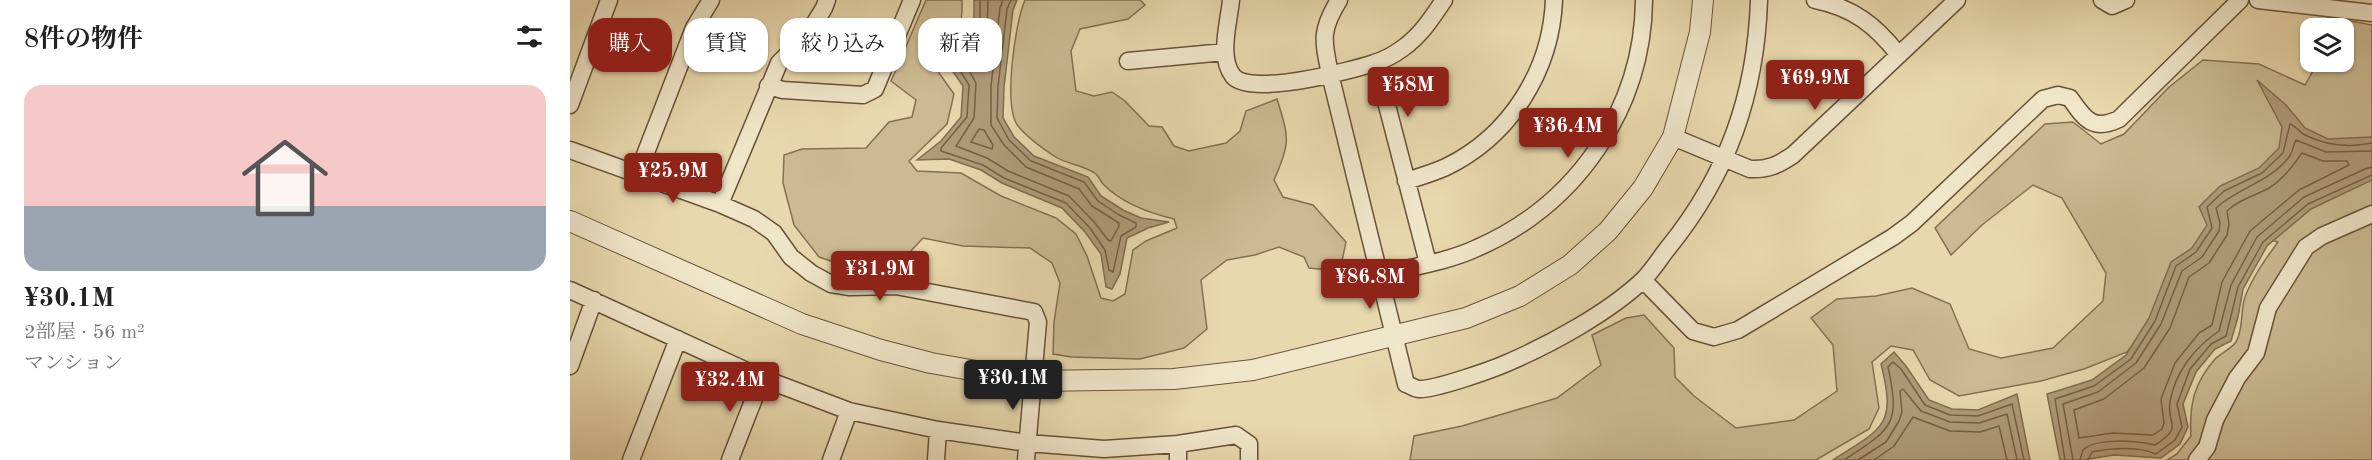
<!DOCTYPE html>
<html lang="ja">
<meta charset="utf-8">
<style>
:root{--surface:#fff;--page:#f6f6f6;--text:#222;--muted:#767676;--line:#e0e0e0;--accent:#8f2418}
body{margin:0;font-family:"Old Standard TT","Noto Serif JP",serif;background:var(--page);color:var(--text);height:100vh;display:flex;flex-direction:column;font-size:22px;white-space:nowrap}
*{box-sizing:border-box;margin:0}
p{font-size:20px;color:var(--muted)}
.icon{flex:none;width:33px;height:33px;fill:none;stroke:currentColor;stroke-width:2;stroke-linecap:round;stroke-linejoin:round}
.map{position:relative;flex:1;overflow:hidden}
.details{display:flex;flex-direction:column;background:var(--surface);width:570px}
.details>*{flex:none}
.hud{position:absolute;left:18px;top:18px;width:570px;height:54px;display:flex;gap:12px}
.buttons{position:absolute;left:1730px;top:18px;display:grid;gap:12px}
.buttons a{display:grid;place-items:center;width:54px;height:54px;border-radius:12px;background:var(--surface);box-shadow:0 2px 4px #0004;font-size:30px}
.price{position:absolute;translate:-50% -51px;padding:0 14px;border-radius:6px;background:var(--accent);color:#fff;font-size:20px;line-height:39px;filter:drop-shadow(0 2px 3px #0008)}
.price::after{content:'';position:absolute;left:50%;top:36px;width:18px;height:14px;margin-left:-9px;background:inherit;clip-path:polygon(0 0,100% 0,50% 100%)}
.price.on{background:#222;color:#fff}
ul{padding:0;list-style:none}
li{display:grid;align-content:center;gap:12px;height:318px;padding:0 24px}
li+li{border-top:2px solid var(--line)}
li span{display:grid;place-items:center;height:186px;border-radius:18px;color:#555}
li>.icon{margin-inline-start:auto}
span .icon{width:108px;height:108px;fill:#fffc;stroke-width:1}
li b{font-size:26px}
h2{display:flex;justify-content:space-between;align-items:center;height:72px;padding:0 24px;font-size:26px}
.chip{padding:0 21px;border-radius:18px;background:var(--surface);box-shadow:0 2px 4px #0004;font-size:21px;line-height:54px}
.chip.on{background:var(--accent);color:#fff}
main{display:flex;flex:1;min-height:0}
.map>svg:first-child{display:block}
</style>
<main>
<section class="details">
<h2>8件の物件<svg class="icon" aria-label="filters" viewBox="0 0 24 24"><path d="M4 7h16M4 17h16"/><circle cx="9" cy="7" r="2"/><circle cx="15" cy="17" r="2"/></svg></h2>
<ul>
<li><span style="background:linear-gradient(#f6c9c9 65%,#9aa5b1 0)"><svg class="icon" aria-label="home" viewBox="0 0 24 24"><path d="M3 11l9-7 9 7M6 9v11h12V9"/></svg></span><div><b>¥30.1M</b><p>2部屋 · 56 m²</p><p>マンション</p></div></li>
</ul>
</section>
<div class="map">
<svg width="1802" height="460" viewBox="0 0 1802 460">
<rect width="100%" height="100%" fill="#e8d8ad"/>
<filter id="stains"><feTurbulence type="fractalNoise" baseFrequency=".00333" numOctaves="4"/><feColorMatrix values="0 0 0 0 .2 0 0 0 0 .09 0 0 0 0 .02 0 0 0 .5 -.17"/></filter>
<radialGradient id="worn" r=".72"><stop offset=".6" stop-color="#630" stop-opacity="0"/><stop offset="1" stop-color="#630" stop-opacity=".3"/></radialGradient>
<path fill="#cbba92" stroke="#857052" stroke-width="1.5" d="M356,0H392C393,35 385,40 364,66L384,94L377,124L339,161L347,171L391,173L431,196L486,218L506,234L517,256L531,298L543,301L555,294L563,250L576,241L607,228L604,219C579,213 553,204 534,185C531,182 529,177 526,174C514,165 496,164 484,156C472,148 457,137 448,126C433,107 445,22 455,0H570L575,5L558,19L510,29L501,51L506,91L524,96L542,92L555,101L579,126L592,127L604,146L619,151L656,143L670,131L676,111L707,99C719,138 721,142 704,180L713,197L743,205L776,242L772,261L759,270L739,268L734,257L709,247L685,255L657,260L631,280L637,329L614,348L570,359L501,357L483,354L484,322L490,283L482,263L460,248L393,246L353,238L340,252L332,269L300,274L249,257L224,225L213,183L214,155L232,149L296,148L319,122L342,117L346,100L321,81Z
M1759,17L1802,25V460H1597L1607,454L1621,436C1619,405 1624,383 1645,359C1651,353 1661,349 1666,342C1674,328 1670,311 1675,297C1683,276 1695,260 1708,242L1655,229L1557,352L1514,369L1471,381L1389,396L1360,380L1343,350L1321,346L1302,362L1309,408L1299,429L1246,460H840L844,436L892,426L987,398L1031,365L1022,335L1056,318L1074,315L1104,348L1105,377L1124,396L1166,428L1224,420L1267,391L1263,345L1241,318L1267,299L1306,296L1342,288L1380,304L1399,349L1431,358L1483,348L1533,301L1536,273L1492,198L1463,185L1412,225L1381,255L1365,228L1475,124L1503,122L1531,144L1554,134L1598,88L1633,60L1689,64L1735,85L1748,62H1773V28H1745Z"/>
<path fill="#af9b78" stroke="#826c4f" stroke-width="1.5" d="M404,0H447L443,10L434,87L433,118L444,137L464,156L518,177L531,196L553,210L571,218L599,222L578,228L557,238L550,274L542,289L536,287L531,254L515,232L492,208L432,183L411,170L379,159L347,160L371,141L391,117L393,86L375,60C404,47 405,29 404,0Z
M1687,80L1716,105L1735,128L1758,139L1802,137V180L1741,209L1697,246L1673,289L1668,317L1661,341L1645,349L1626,372L1613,404L1618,427L1610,444L1591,458L1544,455L1513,460H1490L1477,394L1522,380L1556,355L1579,318L1601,262L1622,248L1637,225L1629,207L1650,186L1689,168L1709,148L1712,127Z
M1324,352L1336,366L1359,400L1382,409L1408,410L1447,394L1460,460H1263C1312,428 1327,427 1311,364Z"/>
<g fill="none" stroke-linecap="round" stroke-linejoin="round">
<path stroke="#776044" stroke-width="1.5" d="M410,0V30L396,56L386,64L399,85L397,117L371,148V151L413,165L434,178L496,203L520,228L535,250L539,270L543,272L551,236L566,227V223L549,215L528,201L514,182L461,161L439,140L427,118L428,87L437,9L441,0
M418,0L417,33L397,67L406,83L404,118L386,146L417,158L438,171L499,196L525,223L538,240L541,241L549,226V223L522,206L509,189L456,167L434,145L421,125V86L430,8L433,0
M409,129L414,130L423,145L422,149L401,142Z
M1732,153L1753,161H1777L1779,165L1729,190L1680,231L1652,282L1642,325L1629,333L1605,363L1591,399L1594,423L1592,429L1583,435L1543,433L1509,438L1504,410L1534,399L1574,368L1600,328L1619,277L1639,263L1657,235L1659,224L1657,211C1669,199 1685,196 1699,188C1712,180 1724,165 1732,153Z
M1274,460C1321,429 1331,426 1318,367L1323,362L1331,369L1355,405L1380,415L1408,416L1442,404L1454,460
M1288,460L1316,442L1329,421L1332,412L1330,391L1333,389L1351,411L1380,422L1409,423L1437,414L1447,460
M1304,460L1324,446L1343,417L1380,431L1410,432L1429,426L1437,460
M1495,460L1485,399L1524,386L1561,359L1585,321L1606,266L1626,252L1642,228L1637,207L1654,191L1692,173L1713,153L1720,124C1726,126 1729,132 1735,135C1757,146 1778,148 1802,143
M1503,460L1493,404L1528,392L1566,363L1591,324L1612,271L1632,257L1649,231L1650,223L1646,208C1669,187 1699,183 1719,157C1723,152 1723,145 1726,140L1756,152L1802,151
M1510,460L1513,450C1526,437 1568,441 1585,445C1615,426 1596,425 1600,402C1605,372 1625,347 1649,331L1661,285L1687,237L1734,197L1795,169L1802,167
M1518,460L1522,452C1541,448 1568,446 1586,454L1605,440L1612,427L1607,404L1620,369L1641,344L1656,336L1668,287L1693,242L1738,204L1802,175"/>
<defs>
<path id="minor" d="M661,0C659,22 648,57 663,76C680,97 780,71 804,63C814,60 825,54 833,48C851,35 862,18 874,0
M769,0C750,31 753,40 760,74L836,384C840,385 845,389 849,389C864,390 921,370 937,363C981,344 1038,313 1073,280C1082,271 1090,258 1098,248C1158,174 1186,94 1189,0
M1245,0C1284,8 1305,25 1329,55
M1532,0L1542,6L1556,0
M1688,0L1802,13
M558,61L655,52
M806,63L858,263
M198,86L213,90L293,95L305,89L342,0
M0,105L39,0
M1103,137L1180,169C1198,170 1208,165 1223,155L1387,0
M0,150L150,204L184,219L204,233L221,257L241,273L261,284L280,287L326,286L464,312L468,322L456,460
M68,173L124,28L141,0
M836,181C849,177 863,173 876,167C940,136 981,71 984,0
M150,204L209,63L238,34L254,8L257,0
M810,275C841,267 877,262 907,248C1006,205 1073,109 1074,0
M1073,280L1123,331L1144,337L1168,330L1323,237L1342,223L1473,99L1488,95L1500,98C1514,118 1522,132 1549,119L1670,0
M0,290L192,378L279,411L368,430L458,443L534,449L608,444L666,435L679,444V460
M0,366L24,300
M608,444V460
M61,460L108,339
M160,460L192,378
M261,460L279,411
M366,460L368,430
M1627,460L1637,447L1645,420L1667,378L1686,353L1698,308L1736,247L1752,236L1802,214"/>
<path id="tertiary" d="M0,221L232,324L311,350L361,363L463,381L604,379L683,370L896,318L950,296L1000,265L1038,231L1073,188L1103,137L1130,32L1133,0"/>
</defs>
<use href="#minor" stroke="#695238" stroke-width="19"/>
<use href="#tertiary" stroke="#695238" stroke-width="22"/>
<use href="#minor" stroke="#f0e6ca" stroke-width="16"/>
<use href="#tertiary" stroke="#f0e6ca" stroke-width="20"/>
</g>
<rect width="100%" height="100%" filter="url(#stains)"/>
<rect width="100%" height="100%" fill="url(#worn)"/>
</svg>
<div class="buttons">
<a><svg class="icon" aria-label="layers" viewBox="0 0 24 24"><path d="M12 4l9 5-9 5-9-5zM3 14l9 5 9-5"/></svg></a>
</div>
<b class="price" style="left:1245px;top:111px">¥69.9M</b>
<b class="price" style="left:838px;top:118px">¥58M</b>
<b class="price" style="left:998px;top:159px">¥36.4M</b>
<b class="price" style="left:103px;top:204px">¥25.9M</b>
<b class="price" style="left:310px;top:302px">¥31.9M</b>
<b class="price" style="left:800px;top:310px">¥86.8M</b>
<b class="price on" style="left:443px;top:411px">¥30.1M</b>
<b class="price" style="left:160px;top:413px">¥32.4M</b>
<div class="hud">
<a class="chip on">購入</a>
<a class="chip">賃貸</a>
<a class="chip">絞り込み</a>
<a class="chip">新着</a>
</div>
</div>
</main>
